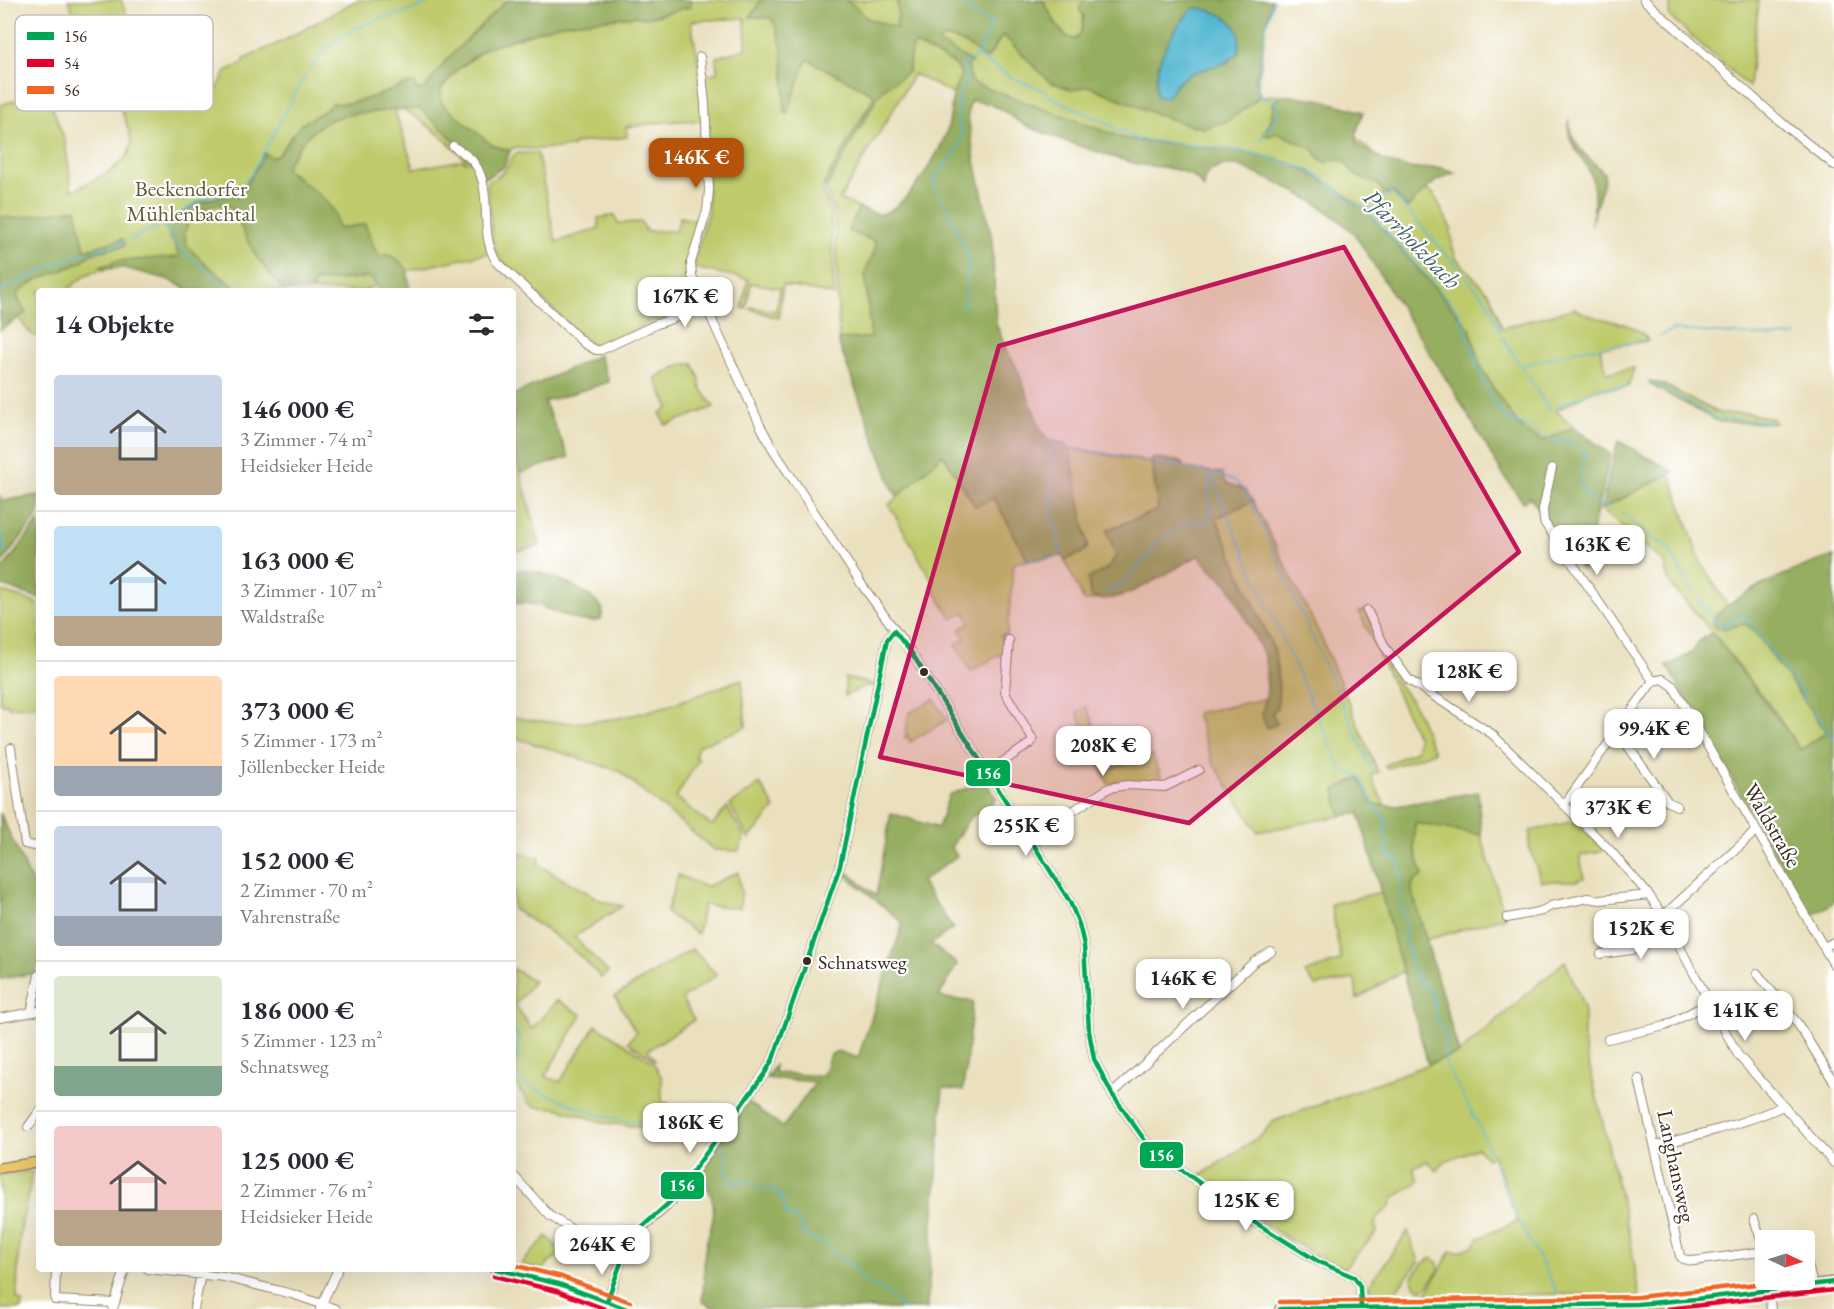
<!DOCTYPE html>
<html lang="de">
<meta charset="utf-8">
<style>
:root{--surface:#fff;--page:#f2f2f3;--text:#2b2b33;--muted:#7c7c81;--line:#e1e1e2;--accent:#b45309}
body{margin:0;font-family:"EB Garamond",serif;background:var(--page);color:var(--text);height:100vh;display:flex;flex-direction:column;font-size:22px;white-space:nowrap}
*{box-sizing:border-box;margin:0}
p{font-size:20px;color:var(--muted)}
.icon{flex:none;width:33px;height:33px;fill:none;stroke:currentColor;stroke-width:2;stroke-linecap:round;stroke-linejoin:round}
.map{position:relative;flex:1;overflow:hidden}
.panel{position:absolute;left:36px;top:288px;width:480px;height:984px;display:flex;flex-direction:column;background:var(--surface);border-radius:6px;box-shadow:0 6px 24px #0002}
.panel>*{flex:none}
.needle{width:39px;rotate:94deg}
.fabs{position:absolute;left:1755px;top:1230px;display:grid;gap:12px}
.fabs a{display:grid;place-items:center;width:60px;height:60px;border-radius:6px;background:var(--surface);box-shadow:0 6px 24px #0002;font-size:30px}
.price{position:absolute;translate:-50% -51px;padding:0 14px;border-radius:12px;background:#fff;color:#222;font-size:20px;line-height:39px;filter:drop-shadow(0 2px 3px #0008)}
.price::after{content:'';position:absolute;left:50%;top:36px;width:18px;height:14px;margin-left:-9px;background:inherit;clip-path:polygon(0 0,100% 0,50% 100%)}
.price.on{background:var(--accent);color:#fff}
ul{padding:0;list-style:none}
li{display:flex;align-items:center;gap:18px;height:150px;padding:0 18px}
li+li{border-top:2px solid var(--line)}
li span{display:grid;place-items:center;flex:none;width:168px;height:120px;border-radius:6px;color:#555}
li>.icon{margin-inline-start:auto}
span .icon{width:72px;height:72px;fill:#fffc;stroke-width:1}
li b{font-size:26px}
h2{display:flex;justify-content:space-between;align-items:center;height:72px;padding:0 18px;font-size:26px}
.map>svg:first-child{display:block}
</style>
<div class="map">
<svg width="1834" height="1309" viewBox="0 0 1834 1309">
<rect width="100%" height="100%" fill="#fff"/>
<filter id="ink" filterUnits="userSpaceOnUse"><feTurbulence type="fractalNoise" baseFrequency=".0167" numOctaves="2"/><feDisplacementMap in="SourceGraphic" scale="12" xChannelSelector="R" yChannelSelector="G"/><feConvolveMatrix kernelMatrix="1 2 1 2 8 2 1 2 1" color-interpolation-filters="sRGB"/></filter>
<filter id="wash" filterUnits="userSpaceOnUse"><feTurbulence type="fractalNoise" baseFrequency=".008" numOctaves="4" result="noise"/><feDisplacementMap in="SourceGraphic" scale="24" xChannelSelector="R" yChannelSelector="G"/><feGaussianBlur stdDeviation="1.35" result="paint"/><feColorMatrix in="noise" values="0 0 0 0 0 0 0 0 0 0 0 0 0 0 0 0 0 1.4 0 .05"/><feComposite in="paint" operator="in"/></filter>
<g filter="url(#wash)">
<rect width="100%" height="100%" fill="#eae0bd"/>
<path fill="#beca6c" stroke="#7c7a45" stroke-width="1.5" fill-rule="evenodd" d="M68,0H121L133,33L138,64L108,65L98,68Z
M357,0H997L1032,40L1252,94L1257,74L1258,89L1261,96L1283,95L1277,99L1359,141L1402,176L1434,194L1451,229L1452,245L1456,258L1491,296L1502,328L1575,308C1595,323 1638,319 1648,341L1600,348L1607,373L1634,368L1628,387L1593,390L1556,411L1588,438L1512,469L1358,236C1329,209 1297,190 1260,175C1250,170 1236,164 1225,165C1220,166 1216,169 1211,170L1124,154L1127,161L1112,157L1023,124L1004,106L956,90L953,94L914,74L840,199L859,208L848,231L875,241C877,254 868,261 865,273L871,338L839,339L835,213L824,185L822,189L831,212L834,295L783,285L779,318L750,309L751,307L776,311L780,288L751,283L746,309L742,308L748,279L693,268L708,211L704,75L717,73L716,57L746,49L745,18L691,21L698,61L704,122C689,117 644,125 626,127L627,137L575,143L573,147L537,149L512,148L510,151L494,146L482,170L489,253L407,271C401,262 392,253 380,255L375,250L365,224L339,229L334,211L309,277V291H191L168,279L123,267L96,271L86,275L66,291H39V339L29,332L18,317L0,326V105L46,91L65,141L72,191C91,181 134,165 131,140C129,127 122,112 117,99L146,87L165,99L203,97L215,94L226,71L244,63V59L285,40ZM689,6L656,16L644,18L635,16L560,24L486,48L457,70L441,89L447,73L478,51L562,19ZM907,73L881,91L827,186L824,184L875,95ZM397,108C414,112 457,147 466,162L462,160L414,169L395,111Z
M1042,0H1084L1080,7C1085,18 1085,30 1076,39C1059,40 1052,12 1042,0Z
M1671,0H1759L1749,87L1669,16Z
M516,153H537L556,242L599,228L598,218L615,215L618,223L641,222L646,231H676L680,217L697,221L700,218L701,223L689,263L701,305L652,322L601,346L593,345L580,335L500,259L493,244L487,185L488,182C494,178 501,176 505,170C510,165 510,158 516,153Z
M369,277L373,280L376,286L362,291H313L314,282Z
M683,364H693L700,379V387L714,407L666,425L660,413L669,408L655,378Z
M1649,381L1664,385L1716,412L1723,414L1748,413L1773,419L1775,423L1719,422L1651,385Z
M513,446L540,546L513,552Z
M1067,448L1152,463L1158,510L1107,530L1116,556L1112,564L1102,572L1094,597L1098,599L1084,601L1065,560L1087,549L1071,456Z
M943,454L975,506L994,498L1028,560L1014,563L1007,634L1001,635L1005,646V652L971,671L955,645L965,639L960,629L970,623L965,612L952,619L931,586L934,584L889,505Z
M1670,474L1701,563L1728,606L1716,615L1736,625L1746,624L1754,630L1827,732L1800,750L1777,715L1712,632L1670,584L1666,573V564L1601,509Z
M1253,501L1320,635L1378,772L1371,776L1385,806L1373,804L1359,777L1335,791L1341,816L1258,832L1213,763L1196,713L1265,699L1262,715L1267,728L1276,724L1272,713L1275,653L1216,518Z
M0,591L34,602L39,606V706L9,707L7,704H0Z
M1366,610L1398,684L1414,705L1434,752L1386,769L1385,765L1414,752L1417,748L1418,738L1359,612Z
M845,678L874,684V686H865L845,696Z
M742,679L746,727L698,746L695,756L699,759L676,797L712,826L727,807L744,836L743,841L738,851L714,850L619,771L513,737V717C597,735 665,708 742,679Z
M934,699L947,720L910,742L908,736L905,738L909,713Z
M1086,706L1113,768L1153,755L1163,783L1120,782L1108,784L1077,712Z
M760,784L775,808L749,839L730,805Z
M1575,821L1604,850L1580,856L1584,878L1576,881H1541L1529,847L1530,831Z
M1415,822L1481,835L1505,917L1426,940L1412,891V882L1423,875L1414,848Z
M513,853L540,857L538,865L602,901L622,906L574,937L608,972L601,978C576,948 546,929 513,909Z
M738,872L741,892L740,908L703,905L698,934L666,913L678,875L706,887Z
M1382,892L1403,971L1357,999L1355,979L1316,986L1305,973L1341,960L1331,904Z
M692,949L717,975L682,999L694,1020L648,1050L656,1061L628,1042L636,1032L615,996Z
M1565,961L1584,1007V1043L1631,1242L1639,1297L1554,1294L1425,1296L1451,1251L1458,1252L1475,1245L1478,1238L1518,1221L1493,1156L1487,1158L1478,1148L1445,1161L1437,1171L1427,1161L1413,1169L1419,1181L1394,1198L1390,1207L1377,1218L1375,1223L1377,1232L1344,1268C1291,1245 1245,1211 1198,1177L1263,1134L1272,1122L1459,1053Z
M513,969L534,981L515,1005L532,1029L557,1000L582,1015L545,1076L560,1082L596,1025L653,1062L662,1078V1103H668L663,1130L606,1123L557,1108L537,1107L529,1103L513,1081L516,1036L513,1029Z
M32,1171C31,1188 26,1202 23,1218C17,1244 18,1272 17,1299L22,1302L21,1309H0V1175Z
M1408,1231L1419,1262L1392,1295H1377L1368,1287Z
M547,1236L562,1252L541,1270L521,1264Z
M1431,1258L1438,1263L1439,1270L1427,1287L1421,1290L1414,1285L1412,1278L1422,1264Z"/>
<path fill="#96ae60" stroke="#686c3f" stroke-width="1.5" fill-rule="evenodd" d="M507,0H690L691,7L644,18L635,16L560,24L486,48L457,70L441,89V103L492,145L510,151L504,167L487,177H484L447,133L420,109L395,110L396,108C381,113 368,112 353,114C317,119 303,138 285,168L323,198L334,211L339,229L365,224L375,250L380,255C390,253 404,262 407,271C409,277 409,285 409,291H379L373,280L369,277L314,282L313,291H284L255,255L231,207C212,197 176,220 187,244C192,254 229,283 240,291H192L167,279L124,268L99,267L117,261L178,257L177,250L164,225L199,203L238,192L245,187L265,153L271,157L277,156L300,125L324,111L332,103C354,107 388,91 409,83H414L417,90L425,88L448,58Z
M759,0H845L854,5L867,18L896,28L898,14L897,0H1042C1052,12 1059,40 1076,39C1082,33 1083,24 1084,15L1080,12V7L1084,0H1272L1266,25L1259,70C1254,78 1255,89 1261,96L1228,121L1204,128L1192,126L1161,116L1089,86L1073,90L1050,82L1003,35L987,59C973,50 958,35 941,39L939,43L972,62L968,65L970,77L973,83L1126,139L1248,152L1287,162L1306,170L1334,187L1366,210L1470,328L1480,365L1494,389L1517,423L1531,435L1544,441L1574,427L1611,455L1582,570L1530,497L1523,502L1502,473L1458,398L1354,233L1325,208L1287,187L1238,166H1221L1209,172L1204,179V189C1191,164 1156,169 1134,163C1100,153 1057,139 1025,125C1014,120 1005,110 994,106C987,103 979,102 972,100L969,105L968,116L974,156L992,239L996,323L1007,352L1016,366L1042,432L1050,440L1066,444L1071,456L1088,546L1082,553L1065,560L1062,556L1028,560L994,498L975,506L943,454L898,496L894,492L839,344V339L871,338L865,273C868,261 877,254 875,241L848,231L859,208C866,210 874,215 881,214C907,208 942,151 948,127C951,116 951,105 953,95C955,87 959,81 961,73L953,63L915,44L910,55L909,71L881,91L827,186L824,184L875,95L807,59L787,114L785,113C783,86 787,40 771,18L750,17L758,6ZM1185,17L1228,62C1200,71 1182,69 1167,98V45Z
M1283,95L1318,99L1363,112L1356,134L1357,145C1377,157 1386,164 1409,168C1426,171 1439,163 1455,173C1434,178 1421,194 1407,208L1393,192L1383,194C1379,179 1368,183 1357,176C1351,173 1349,166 1345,161L1337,159L1327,162L1321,160L1313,149L1279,133L1266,136L1264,133C1266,128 1270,124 1271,120C1275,107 1268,103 1283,95Z
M1569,119C1570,145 1587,156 1604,173V180L1591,225C1594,210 1596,194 1592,179C1586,154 1564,147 1569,119Z
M76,209L85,250L123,239L125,244L123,246C113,249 101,250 91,254C86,256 85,260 81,262C63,272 30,278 18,294V299L26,313L0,330V217L16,218Z
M599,355L609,382L544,402L569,457L520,473L513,446V395Z
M1618,441L1674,472L1601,509Z
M1152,458L1180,461L1186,468L1222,473L1225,482L1245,490L1253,501L1216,518L1275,653L1279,688L1277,708L1272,713L1277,724L1267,728L1262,715L1267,691L1265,657L1229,586L1202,560L1200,555C1175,566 1116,612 1090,595L1088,579L1108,568L1116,556L1107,530L1158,510Z
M0,495L2,501L39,495V514L0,565Z
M39,521V598L0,585V572Z
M1595,532L1615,553L1611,560L1591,549Z
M1834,556V902L1811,916L1667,666L1690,654L1695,649L1697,643L1712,632L1801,750L1826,732L1754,630L1745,624L1723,629L1716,628L1712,622C1730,594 1802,566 1834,556Z
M526,570C553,575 585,587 603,609L601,620C580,626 557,611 537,605C529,603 521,604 513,603V571Z
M1359,777L1373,804L1397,806L1478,792L1481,835L1415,823L1414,848L1423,876L1413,882L1412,891L1459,1053L1428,1064L1359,813L1341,816L1335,790Z
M985,781L997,799L969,819L951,847L957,856L921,882L953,928L931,944L957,964L939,997L973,1002L963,1091L943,1088L927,1309H716L702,1301C705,1284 703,1267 705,1250C707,1235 716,1220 713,1204C712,1193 704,1180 699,1170L748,1102L783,1127L816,1082L766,1078L775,1065L774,1070L776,1073L822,1076L830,1055L837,1051L858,1058L903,923L842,872L843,868L876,896L891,813L938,828L949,795Z
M0,813L39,897V964L36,973L0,979Z"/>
<path fill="#52b7d1" stroke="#467078" stroke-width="1.5" d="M1193,8C1208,8 1229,15 1237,29C1241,36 1239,47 1238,54C1210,77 1187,60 1167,98L1157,97C1151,65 1171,31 1193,8Z"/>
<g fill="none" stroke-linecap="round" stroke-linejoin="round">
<path stroke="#52b7d1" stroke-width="1.5" d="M953,0L968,7L972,12L992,24L977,56L963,65L966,79L960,92L957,123L962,129V139L959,147L933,181L965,247L969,261L964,309
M977,56L1013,78L1043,90L1048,95L1114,127L1117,131L1125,132L1136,139L1250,152L1307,169L1324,180L1356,205L1366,209L1459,312L1485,385L1494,404L1503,415L1510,420L1532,429L1542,437L1571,443L1586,453L1583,461
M309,70C328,43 348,29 380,19C399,13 417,11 434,0
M1259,141L1278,115L1275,100L1260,98L1257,95L1266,27L1274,0
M1382,198L1392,193L1483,296L1489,304L1500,331
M1367,209L1376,203
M164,226L179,248L223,283L236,291
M130,240L163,224L199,201L237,190L251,175L305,76
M0,291L64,260L124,242
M1660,336L1673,330L1777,337L1796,335
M1503,338L1550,411
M1520,366L1585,348L1608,347L1646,340
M1652,384L1661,387L1716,418L1771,422
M1556,407L1597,389L1629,386
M1077,448L1200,470C1211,475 1229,476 1237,483C1246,490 1251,502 1256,512L1373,771
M1582,467L1581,487C1590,498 1598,508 1612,507
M1212,476L1227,514L1343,773H1355L1360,777L1374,804L1388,824L1383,833L1388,844L1385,852L1399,861L1402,880L1400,899L1406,926L1404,939C1409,948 1409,954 1411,963C1413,976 1424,987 1433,995L1437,1019L1448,1040C1441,1049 1446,1059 1447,1068
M1621,512L1656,541L1666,545L1694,593
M0,529L6,554
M1023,562L1059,557L1060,548L1052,511L1051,445L1069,447
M1106,592L1125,583L1143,561L1149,557L1156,543L1169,534L1187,522H1206L1209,519L1208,516L1212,509L1208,494L1211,477
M1699,600L1722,627L1744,615L1802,694L1805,701
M1810,707L1834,739
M513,1025L519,1038L516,1078L523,1084L598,1115L713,1137
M1449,1070L1479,1126L1491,1154
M722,1146C733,1159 721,1173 734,1183L746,1180L759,1189L774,1190L782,1198L787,1215C805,1221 797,1222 805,1235L825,1244L841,1259L850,1264L868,1284L881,1288L904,1309
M1493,1159L1511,1203
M1512,1206L1516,1215
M1519,1221L1558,1294"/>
</g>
</g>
<g filter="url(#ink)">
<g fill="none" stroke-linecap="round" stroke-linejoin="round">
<defs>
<path id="minor" d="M1644,0L1781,122L1834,165
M700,57L705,103L709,190L707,211L691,262L692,276L761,427L773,449L862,585L911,652L1070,902L1079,924L1084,945L1089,1031L1094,1059L1112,1094L1146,1142L1165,1158L1251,1220L1319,1262L1354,1277L1360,1286L1361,1307
M453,146C460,151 470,156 475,164C494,192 478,232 496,261L585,344L596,350H601L657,324L707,307
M1552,468L1543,509L1544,522L1653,681
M1367,610L1385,647L1409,680L1492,734L1609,849L1649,895L1663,916L1738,1055L1834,1163
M1653,681L1663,679L1673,686L1834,965
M1617,731L1668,802L1677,806
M11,748L25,844L39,847
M986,773L1031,743L1033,740L1005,692L1009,640
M1564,805L1653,681
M1030,838L1109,788L1127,785L1165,787L1199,770
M1663,916L1756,831
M1507,918L1542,911L1551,906L1588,898L1600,900L1649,895
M1824,947L1834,942
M1601,954L1632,950L1672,932
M1757,973L1798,1024L1834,1082
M31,1012L39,975
M0,1018L39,1011
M1608,1039L1665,1026L1709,1003
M1639,1079L1680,1256L1683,1259L1694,1261L1766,1251
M1112,1094L1255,961L1271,952
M28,1127L39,1112
M1655,1146C1699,1134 1742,1125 1783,1106
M513,1175L550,1216L622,1260
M1754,1219L1765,1251
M1804,1249L1813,1285
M56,1269L55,1300L115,1303
M148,1269L224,1277L292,1294L336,1309
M1769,1291L1771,1309
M320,1308L338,1269
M113,1309L125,1269
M194,1309L201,1274
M602,1309C616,1287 618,1259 633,1238C644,1223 661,1214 673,1200C705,1159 734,1115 765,1073L773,1059L840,866L887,640L894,631"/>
<path id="major" d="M0,1168L39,1162
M496,1269L559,1284L627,1309
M1280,1309L1637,1304L1696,1299L1834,1282"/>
</defs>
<use href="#minor" stroke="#92856e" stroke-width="10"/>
<use href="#major" stroke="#92856e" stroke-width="12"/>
<use href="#minor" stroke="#fff" stroke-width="8"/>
<use href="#major" stroke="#eac769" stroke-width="9"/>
<defs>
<path id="bus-1" d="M894,631L911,652L1070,902L1079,924L1084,945L1089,1031L1094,1059L1112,1094L1146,1142L1165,1158L1251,1220L1319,1262L1354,1277L1360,1286L1361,1307
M496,1269L559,1284L627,1309
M607,1301L622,1260L634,1237L642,1227L671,1201L765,1073L773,1059L840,866L887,640L894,631
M1280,1309L1637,1304L1696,1299L1834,1282"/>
<path id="bus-2" d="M494,1276L557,1291L605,1309
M1667,1309L1834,1290"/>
<path id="bus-3" d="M513,1265L562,1277L630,1302
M1280,1302L1637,1297L1793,1280"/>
</defs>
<use href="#bus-1" stroke="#fff" stroke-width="9"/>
<use href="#bus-2" stroke="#fff" stroke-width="9"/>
<use href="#bus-3" stroke="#fff" stroke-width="9"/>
<use href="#bus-1" stroke="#00a651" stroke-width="4.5"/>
<use href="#bus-2" stroke="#e4002b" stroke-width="4.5"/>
<use href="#bus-3" stroke="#f26522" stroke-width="4.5"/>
</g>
</g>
<path fill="#c2185b" fill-opacity="0.2" stroke="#c2185b" stroke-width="4.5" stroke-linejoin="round" d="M1344,247L1519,552L1189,823L880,757L999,346Z"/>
<g fill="#3b2a1e" stroke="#fff" stroke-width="2">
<circle cx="924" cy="672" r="5"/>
<circle cx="807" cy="961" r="5"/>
</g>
<g text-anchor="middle" stroke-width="4.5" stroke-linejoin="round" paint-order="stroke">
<g font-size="20" fill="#3b2a1e" stroke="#fff" text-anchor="start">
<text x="818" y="969">Schnatsweg</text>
</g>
<g font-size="22" fill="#625a35" stroke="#fff">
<text x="191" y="196">Beckendorfer<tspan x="191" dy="25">Mühlenbachtal</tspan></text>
</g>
<g font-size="22" fill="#3b2a1e" stroke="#fff">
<text transform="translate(1773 825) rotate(60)" y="8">Waldstraße</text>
<text transform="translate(1677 1166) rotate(78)" y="8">Langhansweg</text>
</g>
<g font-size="24" font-style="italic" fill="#446266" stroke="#fff">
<text transform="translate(1412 239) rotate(46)" y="8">Pfarrholzbach</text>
</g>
</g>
<rect x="15" y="15" width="198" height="96" rx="9" fill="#fff" stroke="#c4bfbc" stroke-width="1.5"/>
<rect x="27" y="32" width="27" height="8" fill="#00a651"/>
<rect x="27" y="59" width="27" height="8" fill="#e4002b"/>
<rect x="27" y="86" width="27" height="8" fill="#f26522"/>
<g font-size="16" fill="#3b2a1e">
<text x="64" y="42">156</text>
<text x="64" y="69">54</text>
<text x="64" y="96">56</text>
</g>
<g stroke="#fff" stroke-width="2">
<rect x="965" y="759" width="46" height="28" rx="6" fill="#00a651"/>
<rect x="1139" y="1141" width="45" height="28" rx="6" fill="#00a651"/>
<rect x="660" y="1171" width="45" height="29" rx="6" fill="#00a651"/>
</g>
<g font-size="16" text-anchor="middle" font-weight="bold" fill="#fff">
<text x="988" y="779">156</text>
<text x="1161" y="1161">156</text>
<text x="682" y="1191">156</text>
</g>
</svg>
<div class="fabs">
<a><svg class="needle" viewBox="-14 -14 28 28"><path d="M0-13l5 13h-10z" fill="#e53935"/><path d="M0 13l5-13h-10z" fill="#7c7c81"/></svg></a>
</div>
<b class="price on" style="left:696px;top:189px">146K €</b>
<b class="price" style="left:685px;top:328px">167K €</b>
<b class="price" style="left:1597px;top:576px">163K €</b>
<b class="price" style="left:1469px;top:703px">128K €</b>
<b class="price" style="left:1654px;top:760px">99.4K €</b>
<b class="price" style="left:1103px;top:777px">208K €</b>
<b class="price" style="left:1618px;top:839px">373K €</b>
<b class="price" style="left:1026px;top:857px">255K €</b>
<b class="price" style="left:1641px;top:960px">152K €</b>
<b class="price" style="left:1183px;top:1010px">146K €</b>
<b class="price" style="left:1745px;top:1042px">141K €</b>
<b class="price" style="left:690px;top:1154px">186K €</b>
<b class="price" style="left:1246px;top:1232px">125K €</b>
<b class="price" style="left:602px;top:1276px">264K €</b>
<section class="panel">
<h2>14 Objekte<svg class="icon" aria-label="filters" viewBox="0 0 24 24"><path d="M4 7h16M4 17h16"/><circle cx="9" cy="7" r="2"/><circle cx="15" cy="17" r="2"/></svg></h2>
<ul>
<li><span style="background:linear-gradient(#c9d6e8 60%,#b9a48a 0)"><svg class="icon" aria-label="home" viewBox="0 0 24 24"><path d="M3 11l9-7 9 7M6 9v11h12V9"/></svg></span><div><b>146 000 €</b><p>3 Zimmer · 74 m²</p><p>Heidsieker Heide</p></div></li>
<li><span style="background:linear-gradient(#bfe0f5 75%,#b9a48a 0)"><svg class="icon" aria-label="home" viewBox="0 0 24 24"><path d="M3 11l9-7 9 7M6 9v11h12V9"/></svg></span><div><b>163 000 €</b><p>3 Zimmer · 107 m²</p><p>Waldstraße</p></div></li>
<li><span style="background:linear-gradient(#ffd9b3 75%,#9aa5b1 0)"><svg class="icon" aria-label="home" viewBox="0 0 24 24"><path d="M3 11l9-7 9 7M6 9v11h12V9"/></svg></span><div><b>373 000 €</b><p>5 Zimmer · 173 m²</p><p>Jöllenbecker Heide</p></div></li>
<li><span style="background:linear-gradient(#c9d6e8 75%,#9aa5b1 0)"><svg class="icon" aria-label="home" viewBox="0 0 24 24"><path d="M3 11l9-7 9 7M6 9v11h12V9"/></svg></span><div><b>152 000 €</b><p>2 Zimmer · 70 m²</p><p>Vahrenstraße</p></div></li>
<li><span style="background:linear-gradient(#dfe7d0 75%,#7fa58c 0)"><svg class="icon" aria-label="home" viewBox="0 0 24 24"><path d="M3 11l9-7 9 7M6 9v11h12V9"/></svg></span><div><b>186 000 €</b><p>5 Zimmer · 123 m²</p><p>Schnatsweg</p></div></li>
<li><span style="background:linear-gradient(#f6c9c9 70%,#b9a48a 0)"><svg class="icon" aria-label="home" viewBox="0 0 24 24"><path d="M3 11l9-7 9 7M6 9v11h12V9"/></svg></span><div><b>125 000 €</b><p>2 Zimmer · 76 m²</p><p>Heidsieker Heide</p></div></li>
</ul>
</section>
</div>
